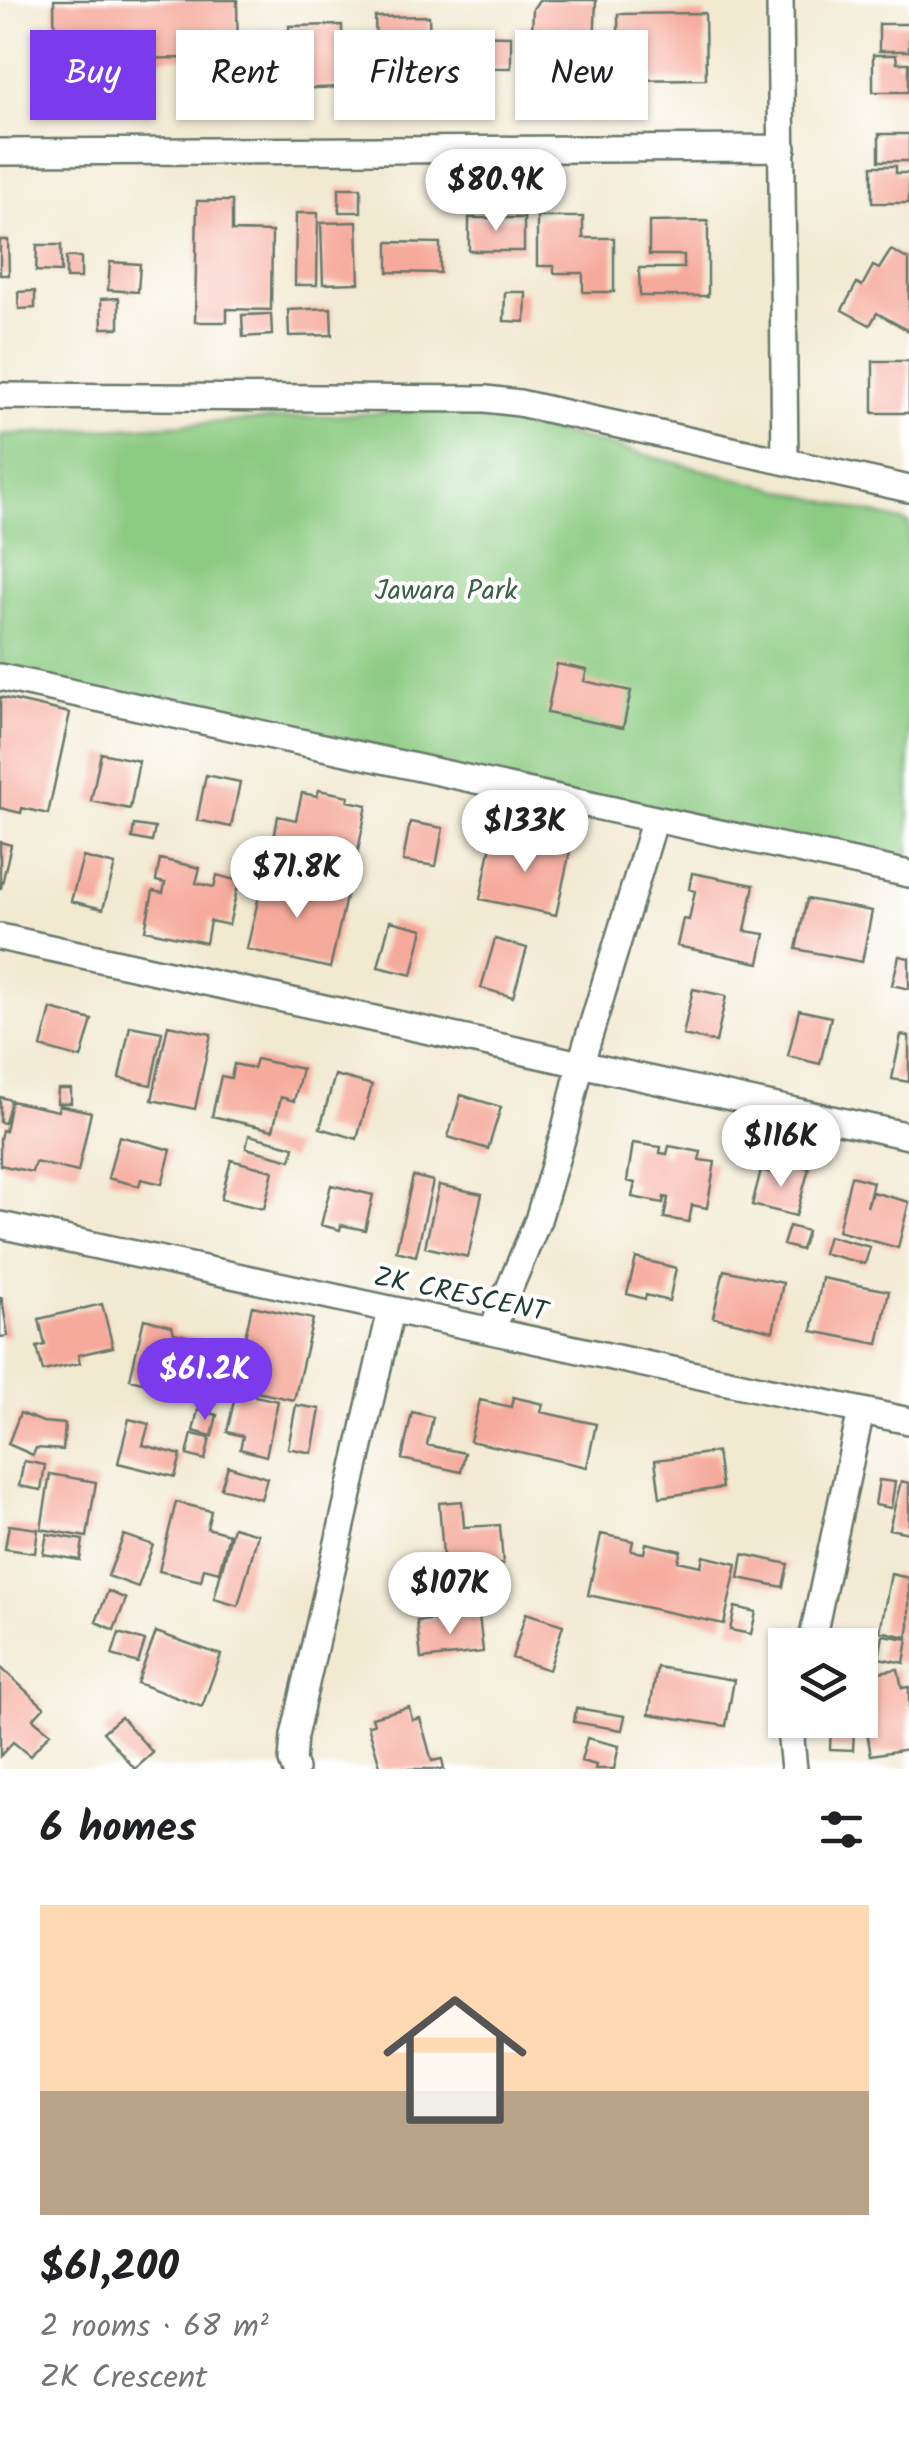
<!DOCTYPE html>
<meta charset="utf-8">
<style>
:root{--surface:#fff;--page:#f6f6f6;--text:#202124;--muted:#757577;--line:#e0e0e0;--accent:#7c3aed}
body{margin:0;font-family:Kalam,sans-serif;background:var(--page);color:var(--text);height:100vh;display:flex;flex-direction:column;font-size:38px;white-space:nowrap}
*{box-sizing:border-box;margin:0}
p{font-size:32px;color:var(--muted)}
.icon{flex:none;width:55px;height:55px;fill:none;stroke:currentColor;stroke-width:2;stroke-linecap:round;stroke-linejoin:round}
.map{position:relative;height:1769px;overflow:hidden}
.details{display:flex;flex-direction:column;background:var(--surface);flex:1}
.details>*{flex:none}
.banner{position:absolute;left:30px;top:30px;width:850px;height:90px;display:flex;gap:20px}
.controls{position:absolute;left:768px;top:1628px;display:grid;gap:20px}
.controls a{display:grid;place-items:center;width:110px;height:110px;border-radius:0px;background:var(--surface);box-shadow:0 2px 8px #0004;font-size:50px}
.price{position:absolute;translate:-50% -85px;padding:0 22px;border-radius:35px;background:#fff;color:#222;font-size:32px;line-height:65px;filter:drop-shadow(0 2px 5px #0008)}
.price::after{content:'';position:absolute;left:50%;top:60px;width:30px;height:22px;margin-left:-15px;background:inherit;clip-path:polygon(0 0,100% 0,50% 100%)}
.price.current{background:var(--accent);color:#fff}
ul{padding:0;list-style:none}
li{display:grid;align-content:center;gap:20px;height:530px;padding:0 40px}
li+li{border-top:2px solid var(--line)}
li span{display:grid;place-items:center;height:310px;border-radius:0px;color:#555}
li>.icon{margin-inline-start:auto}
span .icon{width:180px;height:180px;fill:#fffc;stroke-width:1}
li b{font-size:42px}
h2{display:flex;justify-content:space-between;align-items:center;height:120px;padding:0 40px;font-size:42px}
.tag{padding:0 35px;border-radius:0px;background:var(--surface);box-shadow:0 2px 8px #0004;font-size:35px;line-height:90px}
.tag.current{background:var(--accent);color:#fff}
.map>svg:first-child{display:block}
</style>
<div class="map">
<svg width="909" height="1769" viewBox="0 0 909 1769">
<rect width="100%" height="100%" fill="#fff"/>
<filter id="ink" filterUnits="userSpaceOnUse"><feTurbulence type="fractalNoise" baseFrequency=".01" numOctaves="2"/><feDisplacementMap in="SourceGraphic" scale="20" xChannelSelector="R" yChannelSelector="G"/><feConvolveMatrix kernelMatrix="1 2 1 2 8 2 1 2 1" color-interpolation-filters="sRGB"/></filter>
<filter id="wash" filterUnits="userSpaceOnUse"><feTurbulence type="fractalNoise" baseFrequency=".0048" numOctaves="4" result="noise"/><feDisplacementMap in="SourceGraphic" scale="40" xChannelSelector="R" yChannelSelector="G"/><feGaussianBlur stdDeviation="2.25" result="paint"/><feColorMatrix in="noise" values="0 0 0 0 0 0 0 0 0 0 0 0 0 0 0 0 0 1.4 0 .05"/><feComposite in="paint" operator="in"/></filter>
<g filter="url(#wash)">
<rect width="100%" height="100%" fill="#f2e9d1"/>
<path fill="#8ccb82" stroke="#56845b" stroke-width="2.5" d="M464,408L909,523V872L0,672L1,435Z"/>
<g id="blocks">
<path fill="#f6aa9c" d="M54,0H237L238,65L194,66L193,58L102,59L96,68L55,69Z
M539,0H596L593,72L540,71L541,35L532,34L533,9Z
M705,13L706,79L619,80L618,14Z
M429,16L430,46L376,48L375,17Z
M879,24H909V51H879Z
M342,25L343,87L290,89L289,26Z
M460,35L511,36V68H459Z
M873,55H896L897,63H909V92H873Z
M879,134H909V161H879Z
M872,166H896V173H909V203H872Z
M339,188H361V212H339Z
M197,201H232V231L272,232L271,310L227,309V322H195Z
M296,213H318L317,285H295Z
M537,217H583V238H614V292H583V273H554V266H537Z
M469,218H524V251H469Z
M708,221V296H640L639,268H684V255H649V222Z
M357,222L359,283L323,284L321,223Z
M0,240H8L9,275H0Z
M388,242L440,243V273L388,272Z
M37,245H61V272L36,271Z
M891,250L909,260V331L877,313L870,325L842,310L857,283L862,286L873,266L879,269Z
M66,257H81V278H66Z
M110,262L140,264L138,292L108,290Z
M35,291V308L19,309L18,292Z
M505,292H526L525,322L504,321Z
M119,298V328H102L101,299Z
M331,308L332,335L289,336L288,310Z
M271,314L272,335L243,337L242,315Z
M873,361H909V413H873Z
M557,664L587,670L584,681L631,691L623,728L547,713Z
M0,697L70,713L48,814L22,808L21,813L0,808Z
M101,753L139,761L130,809L91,801Z
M206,775L240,782L231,827L197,820Z
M319,790L349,796L348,801L367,805L356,861L323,854L321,867L294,862L296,848L273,843L278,816L296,820L302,793L317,796Z
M410,822L443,828L436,866L403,861Z
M134,825L155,828L152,842L132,838Z
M493,835L570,851L556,915L480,899Z
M0,842L11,845L1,888H0Z
M83,857L115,865L103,909L71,901Z
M160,859L200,868L196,883L214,887L217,875L239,881L229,925L210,921L206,943L145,930L153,891L163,893L165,883L156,881Z
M692,873L754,885L745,931L765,934L759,963L677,946L683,919L689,920L695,891L689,889Z
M264,874L347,893L330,968L247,949Z
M807,899L872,911L862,962L796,949Z
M390,921L423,929L412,975L378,967Z
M495,939L527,948L513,997L481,988Z
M899,956L909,958V989L892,985Z
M693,989L726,996L716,1042L683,1035Z
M51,1009L92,1020L81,1058L41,1047Z
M799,1010L831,1017L820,1064L788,1056Z
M168,1025L211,1034L195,1109L152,1100Z
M130,1026L162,1032L151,1085L119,1078Z
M901,1035L909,1036V1082L892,1079Z
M256,1059L302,1069L294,1101L281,1097L273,1130L212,1116L221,1076L231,1078L234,1064L253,1068Z
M335,1075L372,1085L357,1139L320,1128Z
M58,1089H71V1103H57Z
M461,1095L501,1107L488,1149L448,1137Z
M0,1097L11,1100L5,1123L0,1122Z
M11,1101L58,1111L59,1105L91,1112L78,1172L35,1162L32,1172L0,1165V1139L2,1130L5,1131Z
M249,1135L294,1147L291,1160L246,1148Z
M119,1136L171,1150L162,1184L141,1179L139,1186L108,1178Z
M633,1143L661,1147L660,1153L667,1154L669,1146L701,1152L699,1160L715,1162L707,1208L692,1205L689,1222L664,1218L668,1198L664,1197L663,1203L632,1197L635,1183L627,1181Z
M231,1160L273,1171L264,1209L221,1199Z
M791,1163L809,1168L796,1216L752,1205L761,1170L787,1177Z
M413,1176L433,1181L416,1256L396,1251Z
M851,1176L873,1182L867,1207L872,1192L909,1202L898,1248L838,1231Z
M331,1185L373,1195L365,1230L341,1225L340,1230L321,1225Z
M439,1185L482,1194L468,1257L425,1247Z
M789,1226L807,1231L801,1250L783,1245Z
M828,1236L870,1247L865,1264L823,1253Z
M636,1258L676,1268L669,1301L646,1295L645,1299L627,1294Z
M724,1270L783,1283L773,1331L713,1317Z
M822,1278L889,1291L878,1344L812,1331Z
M0,1298H2L8,1336L0,1337Z
M102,1304L113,1347L78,1355L80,1363L43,1371L37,1347L45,1345L39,1319Z
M252,1306L313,1319L294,1400L234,1387Z
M144,1319L172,1326L174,1333L226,1345L213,1399L130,1379Z
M236,1392L278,1401L266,1456L240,1449L243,1436L227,1432Z
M513,1397L543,1404L541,1412L596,1424L587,1467L470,1441L480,1400L511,1407Z
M296,1405L320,1409L312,1453L288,1448Z
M198,1410L217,1415L212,1436L193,1431Z
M412,1412L433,1417L427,1445L465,1453L461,1472L402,1459Z
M20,1413L43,1422L65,1424L63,1450L36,1448L33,1455L8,1444Z
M129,1419L149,1424L143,1445L181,1455L175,1477L118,1463Z
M192,1434L210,1438L205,1460L187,1455Z
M717,1452L722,1488L660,1497L655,1460Z
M24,1461L45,1465L41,1490L19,1486Z
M228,1466L267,1478L261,1499L221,1488Z
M50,1474L96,1482L87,1537L41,1529Z
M879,1480L895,1482L891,1508L875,1505Z
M901,1481L909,1483V1533L889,1529Z
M462,1501L464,1527L500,1525L503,1564L444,1569L439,1503Z
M176,1502L211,1511L207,1528L229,1534L219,1572L204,1568L201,1581L159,1571Z
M9,1525L38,1529L35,1553L5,1549Z
M233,1527L258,1534L238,1606L214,1599Z
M47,1534L83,1540L80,1560L43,1554Z
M601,1534L633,1541L631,1551L644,1553L646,1543L681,1551L678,1561L701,1566L703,1556L737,1564L724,1624L588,1595Z
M124,1535L153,1545L138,1587L108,1576Z
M743,1554L788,1564L783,1587L739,1578Z
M891,1574L909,1578V1626L907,1637L880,1631Z
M108,1591L126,1599L114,1630L96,1622Z
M735,1607L756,1612L751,1634L730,1630Z
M526,1613L563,1625L549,1670L512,1658Z
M479,1615L483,1652L421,1659L417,1621Z
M156,1632L221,1655L202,1707L137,1683Z
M119,1633L145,1641L138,1663L112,1655Z
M883,1635L908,1639L904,1663L879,1658Z
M0,1667L44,1707L33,1719L50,1733L30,1756L13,1742L0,1756Z
M657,1667L734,1680L726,1726L649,1714Z
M898,1669L902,1688L909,1687V1749L871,1755L860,1694V1675Z
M409,1707L412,1720L420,1718L432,1761L442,1759L444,1769H381L368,1725L374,1724L372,1717Z
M576,1708L625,1716L622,1730L574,1722Z
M121,1717L153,1753L135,1769L103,1732Z
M831,1726L854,1727L853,1750L830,1749Z
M587,1738L619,1746L614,1769H595L596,1765L581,1761Z"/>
</g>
</g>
<g filter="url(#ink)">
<use href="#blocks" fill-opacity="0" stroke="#69796b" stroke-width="2.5"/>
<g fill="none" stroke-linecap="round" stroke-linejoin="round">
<defs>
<path id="street" d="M780,0L785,461
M0,152L783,148
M0,396L486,399L519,403L909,489
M0,677L909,874
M0,937L909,1136
M0,1225L909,1421
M492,1330L538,1220L565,1129L580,1066L655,819
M811,1645L861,1411
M295,1769L292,1761L294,1736L391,1310
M794,1769L791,1740L795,1720"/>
</defs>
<use href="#street" stroke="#69796b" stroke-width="30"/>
<use href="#street" stroke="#fff" stroke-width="25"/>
</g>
</g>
<g text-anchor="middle" stroke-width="8" stroke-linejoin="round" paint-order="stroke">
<g font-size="28" fill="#3a6048" stroke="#fff">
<text x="446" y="599">Jawara Park</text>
</g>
<g font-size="28" fill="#1f3d34" stroke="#fff">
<text transform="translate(461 1293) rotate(12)" y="10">ZK CRESCENT</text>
</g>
</g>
</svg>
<div class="controls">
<a><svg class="icon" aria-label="layers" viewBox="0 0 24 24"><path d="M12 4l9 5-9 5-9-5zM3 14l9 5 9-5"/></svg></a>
</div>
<b class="price" style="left:496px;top:234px">$80.9K</b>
<b class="price" style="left:525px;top:875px">$133K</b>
<b class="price" style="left:297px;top:921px">$71.8K</b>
<b class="price" style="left:781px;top:1190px">$116K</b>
<b class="price current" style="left:205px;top:1423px">$61.2K</b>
<b class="price" style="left:450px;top:1637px">$107K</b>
<div class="banner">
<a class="tag current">Buy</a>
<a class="tag">Rent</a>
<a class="tag">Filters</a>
<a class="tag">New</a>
</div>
</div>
<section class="details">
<h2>6 homes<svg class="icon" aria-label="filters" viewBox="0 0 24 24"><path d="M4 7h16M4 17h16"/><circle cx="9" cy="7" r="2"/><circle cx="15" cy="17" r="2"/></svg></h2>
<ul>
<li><span style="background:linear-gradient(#ffd9b3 60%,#b9a48a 0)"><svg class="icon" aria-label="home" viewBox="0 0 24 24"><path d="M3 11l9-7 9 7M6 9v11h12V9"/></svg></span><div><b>$61,200</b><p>2 rooms · 68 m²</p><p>ZK Crescent</p></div></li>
</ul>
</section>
